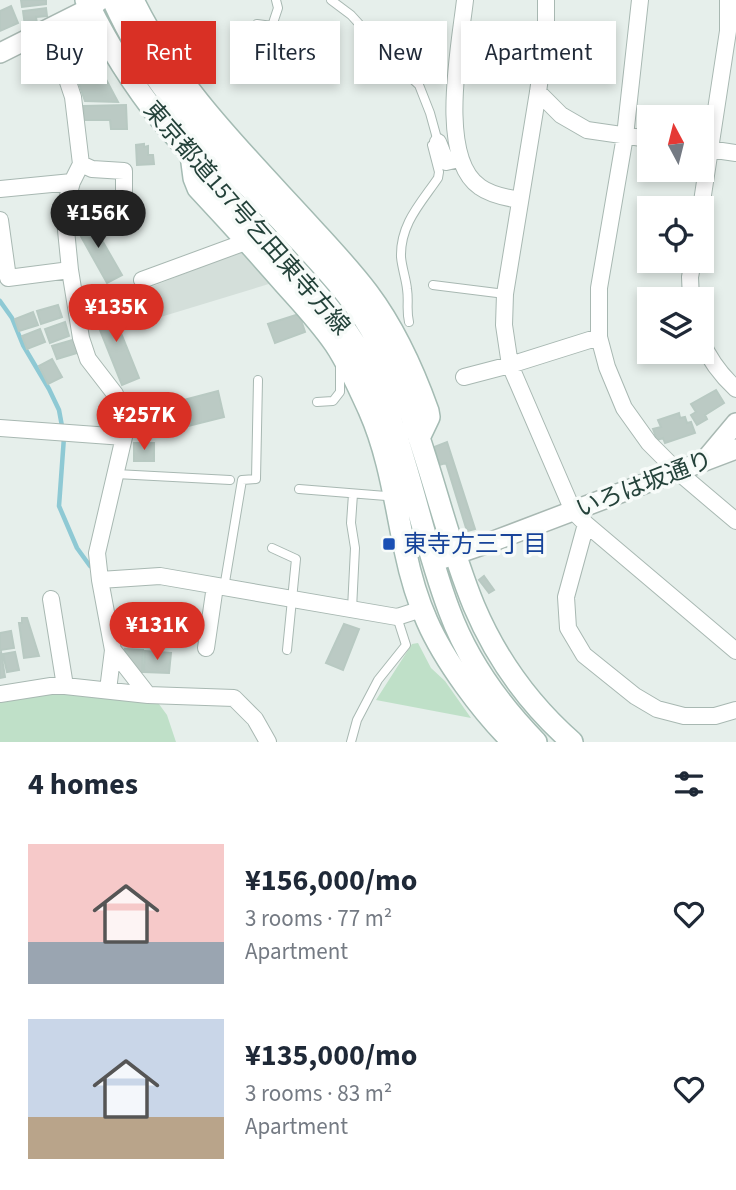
<!DOCTYPE html>
<meta charset="utf-8">
<style>
:root{--surface:#fff;--page:#f2f2f3;--text:#1f2937;--muted:#747a83;--accent:#d93025}
body{margin:0;font-family:"Source Sans 3","Noto Sans JP",sans-serif;background:var(--page);color:var(--text);height:100vh;display:flex;flex-direction:column;font-size:26px;white-space:nowrap}
*{box-sizing:border-box;margin:0}
p{font-size:23px;color:var(--muted)}
.icon{flex:none;width:38px;height:38px;fill:none;stroke:currentColor;stroke-width:2;stroke-linecap:round;stroke-linejoin:round}
.map{position:relative;height:742px;overflow:hidden}
.drawer{display:flex;flex-direction:column;background:var(--surface);flex:1}
.drawer>*{flex:none}
.top-card{position:absolute;left:21px;top:21px;width:695px;height:63px;display:flex;gap:14px}
.needle{width:46px;rotate:353deg}
.fabs{position:absolute;left:637px;top:105px;display:grid;gap:14px}
.fabs a{display:grid;place-items:center;width:77px;height:77px;border-radius:0px;background:var(--surface);box-shadow:0 4px 10px #0003;font-size:35px}
.price{position:absolute;translate:-50% -60px;padding:0 16px;border-radius:24px;background:var(--accent);color:#fff;font-size:23px;line-height:46px;filter:drop-shadow(0 2px 4px #0008)}
.price::after{content:'';position:absolute;left:50%;top:42px;width:21px;height:16px;margin-left:-10px;background:inherit;clip-path:polygon(0 0,100% 0,50% 100%)}
.price.on{background:#222;color:#fff}
ul{padding:0;list-style:none}
li{display:flex;align-items:center;gap:21px;height:175px;padding:0 28px}
li span{display:grid;place-items:center;flex:none;width:196px;height:140px;border-radius:0px;color:#555}
li>.icon{margin-inline-start:auto}
span .icon{width:84px;height:84px;fill:#fffc;stroke-width:1}
li b{font-size:30px}
h2{display:flex;justify-content:space-between;align-items:center;height:84px;padding:0 28px;font-size:30px}
.pill{padding:0 24px;border-radius:0px;background:var(--surface);box-shadow:0 4px 10px #0003;font-size:24px;line-height:63px}
.pill.on{background:var(--accent);color:#fff}
.map>svg:first-child{display:block}
</style>
<div class="map">
<svg width="736" height="742" viewBox="0 0 736 742">
<rect width="100%" height="100%" fill="#e6efeb"/>
<path fill="#d4dfda" d="M243,250L272,283L131,326L126,297Z"/>
<path fill="#bfe0c8" d="M418,643L431,668L445,681L471,718L376,700L412,644Z
M49,693L156,700L167,715L176,742H0V701Z"/>
<g fill="none" stroke-linecap="round" stroke-linejoin="round">
<path stroke="#8ec9d4" stroke-width="4.5" d="M0,301L12,318L23,345L49,389L59,410L64,437L59,506L77,548L90,566"/>
</g>
<path fill="#bbcac4" stroke="#b8c9c2" stroke-width="2" d="M21,0H46V4L22,7Z
M11,6L18,23L0,31V11Z
M46,8L47,16L36,17L37,24L25,26L23,11Z
M93,55L118,102L85,101L72,63Z
M126,105L127,129H111L110,120H84V106Z
M144,144V147L148,146V155H153L154,164L137,165L136,145Z
M88,216L122,275L107,283L74,224Z
M109,303L139,378L122,385L92,310Z
M58,305L62,317L41,324L37,311Z
M33,312L38,325L19,331L15,319Z
M299,314L305,332L275,343L268,324Z
M65,322L69,336L50,343L45,329Z
M40,329L45,342L27,349L22,336Z
M76,339L80,352L57,359L52,346Z
M52,359L62,377L48,384L39,366Z
M716,390L724,403L705,415L707,419L697,425L691,415L696,412L691,404Z
M218,391L224,417L164,432L157,407Z
M679,413L680,418L685,417L687,423L691,422L695,433L665,443L663,438L657,440L653,429L661,427L658,420Z
M447,442L475,529L467,531L446,463L439,465L434,447Z
M134,443H154V461H134Z
M484,576L494,590L489,593L479,580Z
M22,618H27L39,656L24,658L19,623H22Z
M344,624L359,629L343,670L326,663Z
M11,631L14,648L0,650V633Z
M125,649L143,650L142,672H138L126,656Z
M145,651L171,653L169,673L144,672Z
M1,652L5,677L0,678V653Z
M15,652L19,670L7,672L3,654Z"/>
<g fill="none" stroke-linecap="round" stroke-linejoin="round">
<defs>
<path id="service" d="M331,0L351,15L392,60L419,85L430,113L438,142L432,145L439,172L438,178C421,203 400,224 401,257C402,268 406,279 407,289C409,302 406,309 409,322
M257,24L272,26L278,8L276,0
M433,285L505,294
M317,402L333,401L340,392V365
M116,474L230,480
M299,489L386,496L391,495
M272,548L296,559L287,650
M224,588L242,480L256,479L258,380
M352,609L355,548L351,523L353,494
M351,742L357,720L378,680L406,645L397,617"/>
<path id="minor" d="M465,0C460,45 437,158 480,187C491,195 507,198 520,200
M546,0V35L538,92L505,294L504,325L510,365L573,511L586,524L736,651
M640,0L625,136L599,288V337L607,367L624,408L649,443L677,471L736,521
M50,28L73,97L81,164L72,182L64,210L70,270L81,338L88,359L115,394L121,408L124,437L97,553L100,580L113,650L148,695
M538,92L561,115L587,130L649,139
M438,142L446,162L459,159
M702,148L736,153
M81,164L92,169L124,171V193
M0,189L72,182
M701,208L728,31V0
M0,220L8,278L70,270
M142,280L240,244L246,240
M691,299L690,277L693,261
M702,342C710,361 721,375 736,389
M464,377L510,365L599,337
M0,428L124,437
M586,524L566,597L568,628L584,655L635,696L657,709L684,716H715L736,710
M100,580L160,576L397,617L422,609
M51,599L65,686
M206,648L215,586
M108,690L113,650
M0,694L51,686H65L148,695L234,698L255,719L268,742"/>
<path id="tertiary" d="M0,53L90,8L100,0
M705,460L736,423
M433,562L491,542L736,449"/>
<path id="secondary" d="M86,0C107,43 132,84 162,121C199,164 237,205 275,247C307,282 341,317 364,359C406,437 418,528 449,610C467,659 499,704 536,742
M113,0C127,30 143,60 163,87C199,137 244,181 286,226C316,259 347,290 370,328C423,413 436,514 474,606C496,658 530,705 572,742
M133,0C175,87 244,154 309,225C329,247 350,269 368,293C395,329 413,369 428,411L429,417L419,438
M191,155L194,178L198,188C227,219 256,251 284,283C301,302 320,322 335,344C349,365 359,388 369,410C389,455 395,503 405,550C410,574 417,599 427,621C444,660 482,712 513,742"/>
</defs>
<use href="#service" stroke="#a8b8b2" stroke-width="10"/>
<use href="#minor" stroke="#a8b8b2" stroke-width="18"/>
<use href="#tertiary" stroke="#a8b8b2" stroke-width="22"/>
<use href="#secondary" stroke="#a4bbb3" stroke-width="24"/>
<use href="#service" stroke="#fff" stroke-width="8"/>
<use href="#minor" stroke="#fff" stroke-width="16"/>
<use href="#tertiary" stroke="#fff" stroke-width="19"/>
<use href="#secondary" stroke="#fff" stroke-width="21"/>
</g>
<rect fill="#1a4fb4" stroke="#f7fbf9" stroke-width="2.5" x="382" y="537" width="14" height="14" rx="3.5"/>
<g text-anchor="middle" stroke-width="7" stroke-linejoin="round" paint-order="stroke">
<g font-size="24" fill="#24423a" stroke="#f7fbf9">
<text transform="translate(247 218) rotate(49)" y="8">東京都道157号乞田東寺方線</text>
<text transform="translate(644 484) rotate(-21)" y="8">いろは坂通り</text>
</g>
<g font-size="24" fill="#164399" stroke="#f7fbf9" text-anchor="start">
<text x="403" y="552">東寺方三丁目</text>
</g>
</g>
</svg>
<div class="fabs">
<a><svg class="needle" viewBox="-14 -14 28 28"><path d="M0-13l5 13h-10z" fill="#e53935"/><path d="M0 13l5-13h-10z" fill="#747a83"/></svg></a>
<a><svg class="icon" aria-label="locate" viewBox="0 0 24 24"><circle cx="12" cy="12" r="6"/><path d="M12 2v4M12 18v4M2 12h4M18 12h4"/></svg></a>
<a><svg class="icon" aria-label="layers" viewBox="0 0 24 24"><path d="M12 4l9 5-9 5-9-5zM3 14l9 5 9-5"/></svg></a>
</div>
<b class="price on" style="left:98px;top:250px">¥156K</b>
<b class="price" style="left:116px;top:344px">¥135K</b>
<b class="price" style="left:144px;top:452px">¥257K</b>
<b class="price" style="left:157px;top:662px">¥131K</b>
<div class="top-card">
<a class="pill">Buy</a>
<a class="pill on">Rent</a>
<a class="pill">Filters</a>
<a class="pill">New</a>
<a class="pill">Apartment</a>
</div>
</div>
<section class="drawer">
<h2>4 homes<svg class="icon" aria-label="filters" viewBox="0 0 24 24"><path d="M4 7h16M4 17h16"/><circle cx="9" cy="7" r="2"/><circle cx="15" cy="17" r="2"/></svg></h2>
<ul>
<li><span style="background:linear-gradient(#f6c9c9 70%,#9aa5b1 0)"><svg class="icon" aria-label="home" viewBox="0 0 24 24"><path d="M3 11l9-7 9 7M6 9v11h12V9"/></svg></span><div><b>¥156,000/mo</b><p>3 rooms · 77 m²</p><p>Apartment</p></div><svg class="icon" aria-label="heart" viewBox="0 0 24 24"><path d="M12 20l-8-8c-3-5 5-10 8-4 3-6 11-1 8 4z"/></svg></li>
<li><span style="background:linear-gradient(#c9d6e8 70%,#b9a48a 0)"><svg class="icon" aria-label="home" viewBox="0 0 24 24"><path d="M3 11l9-7 9 7M6 9v11h12V9"/></svg></span><div><b>¥135,000/mo</b><p>3 rooms · 83 m²</p><p>Apartment</p></div><svg class="icon" aria-label="heart" viewBox="0 0 24 24"><path d="M12 20l-8-8c-3-5 5-10 8-4 3-6 11-1 8 4z"/></svg></li>
</ul>
</section>
